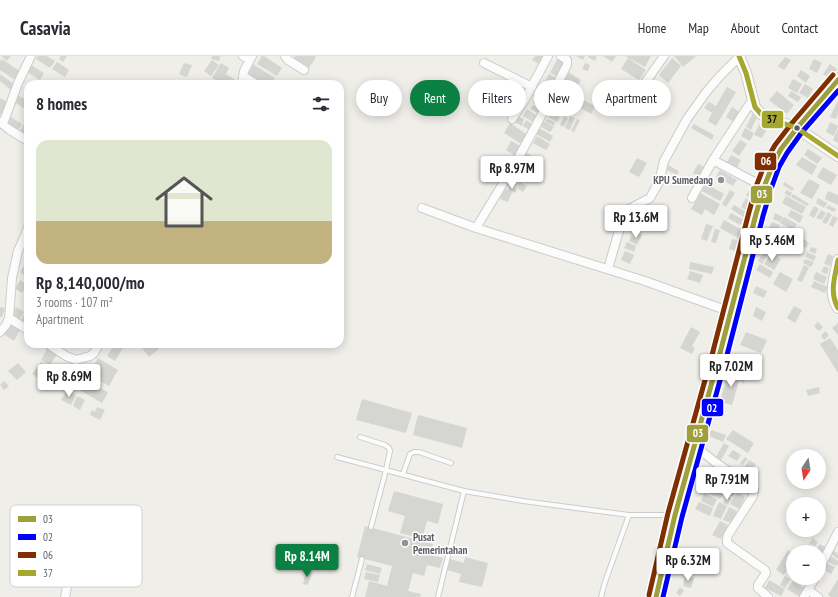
<!DOCTYPE html>
<meta charset="utf-8">
<style>
:root{--surface:#fff;--page:#f7f7f7;--text:#2b2b33;--muted:#7c7c81;--line:#e1e1e2;--accent:#0b8043}
body{margin:0;font-family:"PT Sans Narrow",sans-serif;background:var(--page);color:var(--text);height:100vh;display:flex;flex-direction:column;font-size:15px;white-space:nowrap}
*{box-sizing:border-box;margin:0}
p{font-size:13px;color:var(--muted)}
.icon{flex:none;width:22px;height:22px;fill:none;stroke:currentColor;stroke-width:2;stroke-linecap:round;stroke-linejoin:round}
.map{position:relative;flex:1;overflow:hidden}
.panel{position:absolute;left:24px;top:24px;width:320px;height:268px;display:flex;flex-direction:column;background:var(--surface);border-radius:12px;box-shadow:0 2px 10px #0003}
.panel>*{flex:none}
.guide{position:absolute;left:356px;top:24px;width:380px;height:36px;display:flex;gap:8px}
.needle{width:26px;rotate:192deg}
.fabs{position:absolute;left:786px;top:393px;display:grid;gap:8px}
.fabs a{display:grid;place-items:center;width:40px;height:40px;border-radius:50%;background:var(--surface);box-shadow:0 2px 10px #0003;font-size:20px}
.price{position:absolute;translate:-50% -34px;padding:0 9px;border-radius:4px;background:#fff;color:#222;font-size:13px;line-height:26px;filter:drop-shadow(0 1px 2px #0008)}
.price::after{content:'';position:absolute;left:50%;top:24px;width:12px;height:9px;margin-left:-6px;background:inherit;clip-path:polygon(0 0,100% 0,50% 100%)}
.price.on{background:var(--accent);color:#fff}
ul{padding:0;list-style:none}
li{display:grid;align-content:center;gap:8px;height:212px;padding:0 12px}
li span{display:grid;place-items:center;height:124px;border-radius:12px;color:#555}
li>.icon{margin-inline-start:auto}
span .icon{width:72px;height:72px;fill:#fffc;stroke-width:1}
li b{font-size:17px}
h2{display:flex;justify-content:space-between;align-items:center;height:48px;padding:0 12px;font-size:17px}
.tag{padding:0 14px;border-radius:18px;background:var(--surface);box-shadow:0 2px 10px #0003;font-size:14px;line-height:36px}
.tag.on{background:var(--accent);color:#fff}
header{display:flex;align-items:center;gap:24px;box-sizing:border-box;height:56px;padding:0 20px;background:var(--surface);border-bottom:1px solid var(--line)}
header strong{font-size:19px}
nav{display:flex;gap:22px;margin-inline-start:auto;font-size:14px}
.map>svg:first-child{display:block}
</style>
<header>
<strong>Casavia</strong>
<nav><a>Home</a><a>Map</a><a>About</a><a>Contact</a></nav>
</header>
<div class="map">
<svg width="838" height="541" viewBox="0 0 838 541">
<rect width="100%" height="100%" fill="#efeee9"/>
<path fill="#d5d5d2" d="M1,0H11L7,5Z
M38,0H47L55,5L50,12L36,3Z
M61,0H67L63,6L59,3Z
M212,0H220L219,5L211,3Z
M262,0H264L282,12L277,20L257,8Z
M295,0H314L316,1L309,12L294,2Z
M535,0H548L543,10L532,4Z
M576,0H585L583,4Z
M588,0H595L597,1L595,5L588,1Z
M603,0H616L612,6Z
M625,0H651L645,11Z
M674,0H696L683,11Z
M785,1L791,4L784,14L778,10Z
M558,2L567,7L559,21L550,17Z
M628,2L646,14L639,24L621,13Z
M672,2L681,10L668,27L659,19Z
M2,3L21,16L15,24L0,14V5Z
M814,3L822,7L817,17L809,13Z
M212,4L219,9L211,20L204,15Z
M57,6L69,14L65,21L52,13Z
M184,7L192,9L187,21L179,18Z
M221,7L229,12L226,18L242,28H222L212,22Z
M585,7L590,9L588,15L582,13Z
M253,8L275,22L271,28H261L247,19Z
M830,8L837,13L830,22L823,18Z
M31,9L44,17L40,24L27,16Z
M801,14L810,20L806,27L797,20Z
M568,16L581,24L576,32L563,24Z
M0,18L15,29L11,34L0,25Z
M549,18L558,23L553,32L544,27Z
M793,23L802,28L797,37L788,32Z
M564,27L575,33L568,46L556,40Z
M805,28L813,33L808,42L799,37Z
M545,30L550,33L548,38L542,35Z
M727,31L736,36L716,70L708,65L712,57L704,52L709,46L716,50Z
M537,33L542,35L538,42L533,40Z
M777,35L794,49L787,58L769,44Z
M791,35L801,41L798,46L788,40Z
M543,36L549,39L545,46L540,43Z
M17,39L28,45V47L25,53L13,45Z
M576,40L595,50L591,58L572,47Z
M1,42L8,47L0,60V44Z
M535,43L545,48L543,52L533,47Z
M838,44V58L836,63L830,61Z
M533,49L542,53L540,58L530,53Z
M732,51L741,57L735,67L726,61Z
M527,53L537,60L533,66L523,60Z
M550,57L560,61L557,66L548,61Z
M753,57L758,59L751,74L746,71Z
M517,60L524,63L522,70L515,66Z
M564,60L568,62L564,71L560,69Z
M570,60L575,62L570,74L565,72Z
M11,61L22,68L18,75L6,69Z
M547,63L555,66L554,70L546,66Z
M577,63L580,64L574,76L571,75Z
M526,64L534,69L531,75L523,70Z
M543,65L554,71L550,76L540,70Z
M830,66L838,70L834,80L826,76Z
M510,67L529,80L523,89L504,77Z
M760,67L768,71L762,82L754,79Z
M24,68L28,71V82L19,77Z
M694,68L714,79L712,84L691,72Z
M539,72L553,80L550,86L536,78Z
M745,72L754,77L750,85L741,80Z
M838,73V87L833,84Z
M537,80L550,88L546,94L533,87Z
M740,84L747,88L739,100L732,95Z
M511,85L521,90L516,100L506,94Z
M808,93L822,102L817,108L804,99Z
M524,95L540,105L537,111L521,101Z
M731,99L741,104L737,112L727,106Z
M802,101L817,110L812,119L796,109Z
M637,102L647,107L639,121L629,116Z
M521,104L535,111L531,119L517,112Z
M698,108L705,111L699,121L693,117Z
M668,109L679,115L677,119L665,113Z
M823,111L837,119L831,129L817,121Z
M515,112L520,115L518,119L513,116Z
M720,114L737,124L733,130L716,121Z
M522,116L530,120L527,127L518,122Z
M512,121L518,125L515,131L509,127Z
M809,123L820,129L812,143L800,137Z
M520,126L527,130L523,136L517,132Z
M784,126L794,132L792,135L783,129Z
M706,128L724,138L720,145L702,135Z
M510,130L517,133L515,137L508,134Z
M752,130L758,133L751,143L746,139Z
M505,133L512,136L508,146L500,143Z
M730,134L735,137L726,151L722,148Z
M787,134L792,137L790,141L784,137Z
M828,135L838,139V149L825,143Z
M700,137L720,148L714,159L705,153L702,159L691,153Z
M793,138L809,148L807,150L791,141Z
M786,140L806,151L802,158L782,147Z
M746,142L751,145L746,154L741,151Z
M818,142L827,147L824,152L816,147Z
M734,149L748,157L745,162L731,153Z
M828,149L836,153L834,156L826,152Z
M814,150L819,153L814,162L809,159Z
M791,154L803,160L800,167L788,160Z
M821,154L826,157L822,164L816,162Z
M828,156L832,159L826,168L822,166Z
M731,157L744,164L740,169L728,162Z
M775,157L783,161L780,166L773,163Z
M635,158L650,164L646,173L631,167Z
M833,160L838,162L833,171L829,169Z
M784,161L797,168L793,174L780,167Z
M724,164L742,174L738,182L720,172Z
M772,166L780,169L777,175L769,172Z
M706,168L713,170L707,185L701,183Z
M781,172L790,177L777,198L768,193Z
M715,173L720,174L716,187L711,186Z
M638,177L642,179L637,189L629,185L631,180L636,182Z
M801,181L809,187L806,192L798,187Z
M732,183L738,184L735,195L729,193Z
M627,186L636,190L634,196L624,192Z
M811,191L817,193L815,198L809,195Z
M765,194L769,197L762,208L758,205Z
M625,195L634,199L630,208L621,204Z
M807,196L816,200L814,205L805,201Z
M771,197L781,203L774,214L764,208Z
M828,198L833,200L830,210L824,208Z
M805,203L814,206L811,211L803,207Z
M690,206L714,211L712,218L689,213Z
M760,208L773,216L770,222L756,214Z
M804,209L809,211L802,226L797,224Z
M824,210L829,212L827,218L821,216Z
M23,211L28,214V222L20,216Z
M690,215L703,219L700,227L687,223Z
M780,216L793,223L786,236L773,228Z
M816,216L827,221L824,228L813,223Z
M20,224L27,229L22,237L15,233Z
M814,225L828,231L825,237L811,231Z
M756,230L767,235L764,242L753,237Z
M794,250L802,254L795,267L787,262Z
M0,251L5,252L2,261H0Z
M16,251L24,256L19,264L12,259Z
M756,251L766,256L762,265L753,260Z
M25,257L28,258V268L26,270L20,266Z
M11,266L21,272L14,285L3,278Z
M818,266L823,271L819,275L814,270Z
M838,267V279L832,272Z
M691,271L700,276L692,290L695,292L692,298L680,292Z
M825,275L829,279L824,284L821,280Z
M746,276L767,284L761,297L740,289Z
M830,282L838,294V317L820,288Z
M115,288H117L123,292L115,305L107,300Z
M146,288H155L159,293L149,301L142,292Z
M48,291L58,297L50,309L41,304Z
M98,302L118,314L109,330L93,321L96,316L92,313Z
M734,303L744,304V308L734,307Z
M41,306L49,311L41,324L32,318Z
M18,307L26,316L17,324L8,315Z
M728,317L746,322L744,327L739,325L732,349L720,346Z
M79,319L86,323L88,321L102,329L100,332L108,336L102,347L73,330Z
M4,325L9,330L4,334L0,329Z
M819,331L820,337L808,340L806,334Z
M67,334L76,339L71,349L61,344Z
M77,340L85,344L80,354L73,350Z
M362,343L412,357L406,377L356,364Z
M97,351L105,354L100,364L90,359L92,354L95,356Z
M418,359L467,372L462,392L413,379Z
M711,374L726,379L723,386L709,380Z
M733,374L754,387L748,397L726,383Z
M724,387L729,390L721,404L716,401Z
M733,394L741,399L737,405L728,400Z
M745,401L748,403L743,409L740,407Z
M749,404L756,408L753,414L745,410Z
M700,425L723,438L720,443L697,431Z
M728,431L736,435L733,441L725,437Z
M394,435L443,448L438,468L427,465L422,483L400,477L405,460L388,455Z
M737,436L745,441L739,453L730,448Z
M704,437L717,443L713,451L701,445Z
M727,440L731,442L728,449L723,447Z
M699,446L713,452L710,460L695,453Z
M719,446L727,450L721,463L713,460Z
M729,451L737,455L731,467L723,464Z
M720,465L728,469L721,483L712,479Z
M365,470L433,488L430,499L443,502L440,512L427,509L424,520L413,517L408,535L421,538L420,541H365L369,525L387,530L392,510L357,501Z
M813,482L818,486L815,490L809,487Z
M809,488L816,492L813,496H809L806,494Z
M820,488L825,491L819,502V496H815Z
M788,494L793,498V504L784,519L776,514Z
M833,494L838,498V503L831,498Z
M831,500L838,505V508L836,510L827,505Z
M465,501L488,507L482,531L459,526L461,518L447,514L450,503L464,507Z
M826,507L835,511L831,518L823,513Z
M367,508L382,512L380,518L365,514Z
M306,515L312,516L308,529L303,528Z
M366,516L380,519L378,526L364,523Z
M793,516V522H798L796,525L790,521Z
M685,520L694,522L691,532L683,530Z
M785,520L790,523L785,532L780,529Z
M838,523V541H831L828,539Z
M769,524L785,533L781,540L765,532Z
M793,525L806,533L800,541L787,533Z
M680,531L684,535L680,540L676,537Z
M647,535L654,537L653,541H645Z"/>
<g fill="none" stroke-linecap="round" stroke-linejoin="round">
<defs>
<path id="service" d="M360,381L385,389L389,392L390,395L386,414L371,471
M337,401L464,435L523,445L629,459H672
M403,418L410,398L414,396H419L451,407
M689,418L711,428L722,436
M352,541L362,503
M438,541L464,435
M601,541L605,526L629,459"/>
<path id="minor" d="M243,0L250,4
M285,0L288,4L304,14
M484,7L532,31
M243,20L256,28
M242,28L244,15L252,0
M626,54L664,0
M512,63L524,45L548,0
M0,66L10,74L28,85
M3,68L18,27L31,0
M713,104L764,131
M692,142L713,104L753,43
M422,152L476,172L645,225L731,256
M476,172L516,106L539,64L567,9V4L561,0
M608,213L618,178L625,158L629,153L650,142L659,126L664,105L687,63L707,35L720,20L739,1
M9,262L28,274
M0,276L6,269L9,262L12,222L18,195L26,177L28,171
M48,288L66,300L76,304L90,300L94,297L99,288
M694,389L715,406L753,432L754,434L753,440L728,479L727,483V487L765,514L766,517L758,529V532L768,541
M819,513L838,476
M808,534L818,541
M65,541L71,510
M804,541L815,522"/>
<path id="tertiary" d="M739,0L746,17L755,51L761,58L768,62L797,72L838,100
M838,204C835,220 828,238 838,252"/>
<path id="trunk" d="M656,541L675,459L719,301L756,158L764,131L773,108L781,93L797,72L838,24"/>
</defs>
<use href="#service" stroke="#cccccb" stroke-width="6"/>
<use href="#minor" stroke="#cccccb" stroke-width="10"/>
<use href="#tertiary" stroke="#cccccb" stroke-width="12"/>
<use href="#trunk" stroke="#c7c095" stroke-width="15"/>
<use href="#service" stroke="#fdfcfc" stroke-width="4"/>
<use href="#minor" stroke="#fdfcfc" stroke-width="8"/>
<use href="#tertiary" stroke="#fdfcfc" stroke-width="10"/>
<use href="#trunk" stroke="#f2f2e6" stroke-width="13"/>
<defs>
<path id="bus-1" d="M656,541L675,459L719,301L756,158L764,131L773,108L781,93L797,72L838,24"/>
<path id="bus-2" d="M663,541L682,461L726,303L763,160L771,133L779,111L787,97L802,76L838,35"/>
<path id="bus-3" d="M649,539L668,457L712,299L749,156L757,128L766,105L775,89L792,67L833,19"/>
<path id="bus-4" d="M739,0L746,17L755,51L761,58L768,62L797,72L838,100
M838,204C835,221 829,236 838,252"/>
</defs>
<use href="#bus-1" stroke="#fff" stroke-width="8"/>
<use href="#bus-2" stroke="#fff" stroke-width="8"/>
<use href="#bus-3" stroke="#fff" stroke-width="8"/>
<use href="#bus-4" stroke="#fff" stroke-width="8"/>
<use href="#bus-1" stroke="#9ea03e" stroke-width="5"/>
<use href="#bus-2" stroke="#00f" stroke-width="5"/>
<use href="#bus-3" stroke="#803000" stroke-width="5"/>
<use href="#bus-4" stroke="#a6a72f" stroke-width="5"/>
</g>
<circle fill="#5e6168" stroke="#fff" stroke-width="1.5" cx="797" cy="72" r="3.5"/>
<g fill="#919295" stroke="#fff" stroke-width="1.5">
<circle cx="721" cy="124" r="4"/>
<circle cx="405" cy="487" r="4"/>
</g>
<g text-anchor="middle" stroke-width="3" stroke-linejoin="round" paint-order="stroke">
<g font-size="11" font-weight="bold" fill="#5e6168" stroke="#fff" text-anchor="end">
<text x="713" y="128">KPU Sumedang</text>
<text x="413" y="485" text-anchor="start">Pusat<tspan x="413" dy="13">Pemerintahan</tspan></text>
</g>
</g>
<rect x="10" y="449" width="132" height="82" rx="6" fill="#fff" stroke="#cfd0d2" stroke-width="1"/>
<rect x="18" y="460" width="18" height="6" fill="#9ea03e"/>
<rect x="18" y="478" width="18" height="6" fill="#00f"/>
<rect x="18" y="496" width="18" height="6" fill="#803000"/>
<rect x="18" y="514" width="18" height="6" fill="#a6a72f"/>
<g font-size="11" fill="#5e6168">
<text x="43" y="467">03</text>
<text x="43" y="485">02</text>
<text x="43" y="503">06</text>
<text x="43" y="521">37</text>
</g>
<g stroke="#fff" stroke-width="1.5">
<rect x="761" y="54" width="23" height="19" rx="4" fill="#a6a72f"/>
<rect x="754" y="96" width="23" height="19" rx="4" fill="#803000"/>
<rect x="750" y="129" width="23" height="19" rx="4" fill="#9ea03e"/>
<rect x="701" y="342" width="23" height="19" rx="4" fill="#00f"/>
<rect x="686" y="368" width="23" height="19" rx="4" fill="#9ea03e"/>
</g>
<g font-size="11" text-anchor="middle" font-weight="bold" fill="#fff">
<text x="766" y="109">06</text>
<text x="762" y="142">03</text>
<text x="712" y="356">02</text>
<text x="698" y="381">03</text>
</g>
<g font-size="11" text-anchor="middle" font-weight="bold" fill="#111">
<text x="772" y="67">37</text>
</g>
</svg>
<div class="fabs">
<a><svg class="needle" viewBox="-14 -14 28 28"><path d="M0-13l5 13h-10z" fill="#e53935"/><path d="M0 13l5-13h-10z" fill="#7c7c81"/></svg></a>
<a>+</a>
<a>−</a>
</div>
<b class="price" style="left:512px;top:134px">Rp 8.97M</b>
<b class="price" style="left:636px;top:183px">Rp 13.6M</b>
<b class="price" style="left:772px;top:206px">Rp 5.46M</b>
<b class="price" style="left:731px;top:332px">Rp 7.02M</b>
<b class="price" style="left:69px;top:342px">Rp 8.69M</b>
<b class="price" style="left:727px;top:445px">Rp 7.91M</b>
<b class="price on" style="left:307px;top:522px">Rp 8.14M</b>
<b class="price" style="left:688px;top:526px">Rp 6.32M</b>
<div class="guide">
<a class="tag">Buy</a>
<a class="tag on">Rent</a>
<a class="tag">Filters</a>
<a class="tag">New</a>
<a class="tag">Apartment</a>
</div>
<section class="panel">
<h2>8 homes<svg class="icon" aria-label="filters" viewBox="0 0 24 24"><path d="M4 7h16M4 17h16"/><circle cx="9" cy="7" r="2"/><circle cx="15" cy="17" r="2"/></svg></h2>
<ul>
<li><span style="background:linear-gradient(#dfe7d0 65%,#c2b280 0)"><svg class="icon" aria-label="home" viewBox="0 0 24 24"><path d="M3 11l9-7 9 7M6 9v11h12V9"/></svg></span><div><b>Rp 8,140,000/mo</b><p>3 rooms · 107 m²</p><p>Apartment</p></div></li>
</ul>
</section>
</div>
